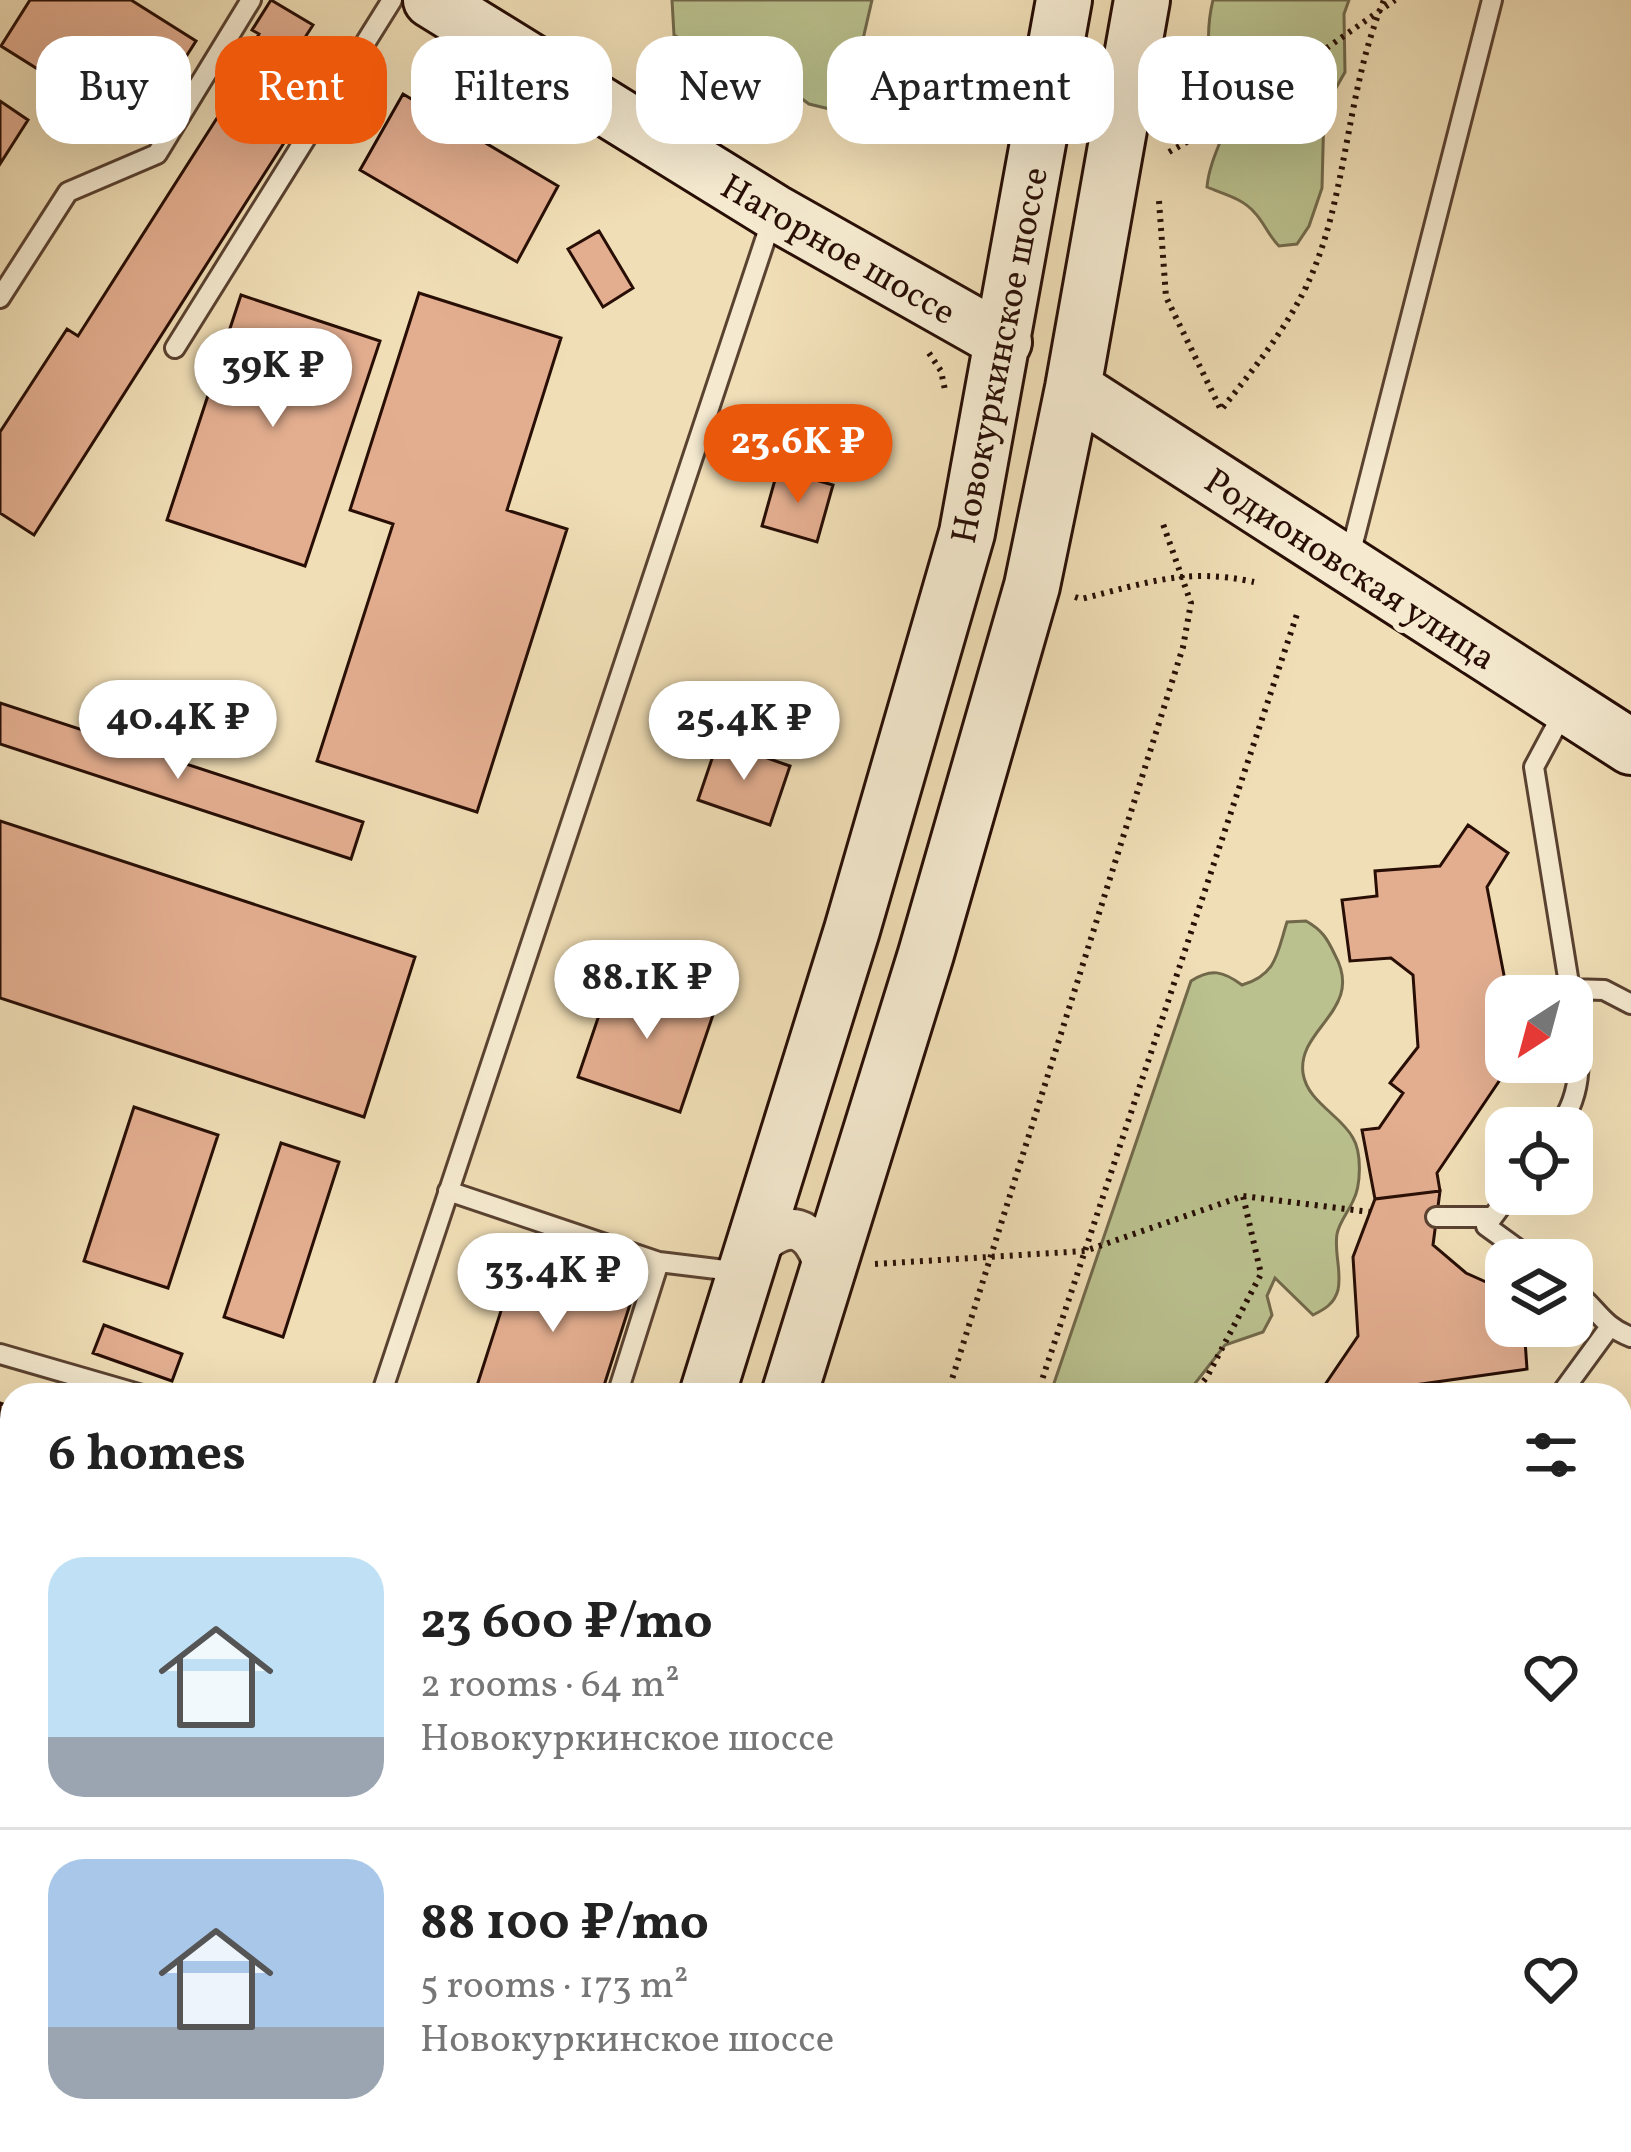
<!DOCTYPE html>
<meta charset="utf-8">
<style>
:root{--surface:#fff;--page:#f6f6f6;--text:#222;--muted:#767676;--line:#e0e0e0;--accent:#ea580c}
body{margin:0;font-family:Vollkorn,serif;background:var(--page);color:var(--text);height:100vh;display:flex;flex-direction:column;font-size:45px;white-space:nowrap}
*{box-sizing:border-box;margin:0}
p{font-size:39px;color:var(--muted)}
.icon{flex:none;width:66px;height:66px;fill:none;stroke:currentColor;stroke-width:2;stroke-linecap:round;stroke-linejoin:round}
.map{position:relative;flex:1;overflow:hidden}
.panel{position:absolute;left:0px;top:1383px;width:1632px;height:771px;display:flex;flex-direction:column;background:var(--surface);border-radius:36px 36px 0 0;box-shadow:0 12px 48px #0002}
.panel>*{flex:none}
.hud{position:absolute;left:36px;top:36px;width:1560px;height:108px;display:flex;gap:24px}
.needle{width:78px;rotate:216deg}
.tools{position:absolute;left:1485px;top:975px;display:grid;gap:24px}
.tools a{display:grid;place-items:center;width:108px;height:108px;border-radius:24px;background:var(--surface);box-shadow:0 12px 48px #0002;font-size:60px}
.price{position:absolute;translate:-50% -102px;padding:0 27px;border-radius:42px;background:#fff;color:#222;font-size:39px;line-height:78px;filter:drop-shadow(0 3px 6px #0008)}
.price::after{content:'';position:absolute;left:50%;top:72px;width:36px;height:27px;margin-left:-18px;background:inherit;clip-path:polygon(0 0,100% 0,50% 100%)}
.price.current{background:var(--accent);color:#fff}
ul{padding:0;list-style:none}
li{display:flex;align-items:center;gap:36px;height:300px;padding:0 48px}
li+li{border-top:3px solid var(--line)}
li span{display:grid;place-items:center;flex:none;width:336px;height:240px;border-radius:36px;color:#555}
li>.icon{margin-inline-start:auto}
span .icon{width:144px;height:144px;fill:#fffc;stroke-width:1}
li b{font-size:51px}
h2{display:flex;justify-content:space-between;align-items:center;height:144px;padding:0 48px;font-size:51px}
.pill{padding:0 42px;border-radius:36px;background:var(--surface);box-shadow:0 12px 48px #0002;font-size:42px;line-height:108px}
.pill.current{background:var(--accent);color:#fff}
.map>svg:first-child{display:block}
</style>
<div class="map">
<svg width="1631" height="2152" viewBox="0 0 1631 2152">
<rect width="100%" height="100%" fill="#f0deb6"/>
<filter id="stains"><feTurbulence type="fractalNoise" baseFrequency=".00167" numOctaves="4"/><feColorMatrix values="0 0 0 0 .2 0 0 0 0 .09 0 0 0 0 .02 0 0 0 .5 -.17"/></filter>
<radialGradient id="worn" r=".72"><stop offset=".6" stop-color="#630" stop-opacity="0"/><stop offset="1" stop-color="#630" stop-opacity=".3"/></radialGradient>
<path fill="#bac18e" stroke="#71684a" stroke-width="3" d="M672,0H872L846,113L809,104L748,59L706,53L674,35Z
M1213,0H1349L1344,14L1345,72L1324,109L1322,188L1309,226L1297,244L1279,246C1268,235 1264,222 1254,212C1242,198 1223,194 1207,187C1209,162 1224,136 1232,111C1208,80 1204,37 1213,0Z
M1306,921C1322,930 1327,938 1335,955C1365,1010 1297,1028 1303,1073C1307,1102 1341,1115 1353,1138C1362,1153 1361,1186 1353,1201C1348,1212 1339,1223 1337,1234C1334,1252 1342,1272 1338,1290C1334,1304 1325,1309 1313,1315L1275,1278L1267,1296L1272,1315L1263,1332L1225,1345L1186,1395H1050L1191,981C1211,968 1223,971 1242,985C1277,975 1277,953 1287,922Z"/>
<path fill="#e3ae90" stroke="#280e05" stroke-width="3" d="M30,0H131L196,41L138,132L1,46Z
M271,0L313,25L293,56L326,77L34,535L0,513V432L67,329L78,336L247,71L239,66L259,34L252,30Z
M403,94L558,186L517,262L360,170Z
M0,101L28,120L0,164Z
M599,231L633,288L603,307L568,249Z
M419,293L561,338L507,510L567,529L477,812L317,761L393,524L350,510Z
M241,295L380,341L305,566L167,520Z
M778,469L833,485L817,542L762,526Z
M0,703L363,822L351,859L0,744Z
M718,741L790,766L770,825L698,800Z
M0,821L415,957L364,1117L0,998Z
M1468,825L1508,853L1487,887L1508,996L1506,1062H1512L1437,1173L1440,1191L1375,1199L1362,1130L1379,1128L1403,1093L1390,1083L1418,1047L1413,975L1391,958L1350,961L1342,900L1377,896L1375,871L1440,866Z
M614,971L716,1006L680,1112L578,1077Z
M134,1107L218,1135L168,1288L84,1261Z
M281,1143L339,1162L283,1337L224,1317Z
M1440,1191L1433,1245L1466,1273L1506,1291V1326H1524L1527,1369L1415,1385L1408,1395H1318L1358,1336L1353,1257L1375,1199Z
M518,1258L633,1295L601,1395H474Z
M104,1325L182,1354L172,1381L93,1353Z
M0,1403L12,1407V1892L0,1888Z
M231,2142H358L355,2152H228Z"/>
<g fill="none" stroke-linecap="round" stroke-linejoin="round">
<defs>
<path id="lane" d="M0,298L68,192L157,154L251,0
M175,348L392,0
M1349,559L1492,0
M1564,711L1534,767L1571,996
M1570,989L1604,990L1631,1004
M1558,1128C1587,1088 1579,1049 1572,1002
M448,1191L659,1262
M1510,1194L1486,1226L1533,1260
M1436,1217H1493
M1572,1289C1598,1308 1600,1325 1631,1337
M0,1354L142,1395
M381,1395L773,216
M617,1395L659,1262L741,1272
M1560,1395L1609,1328
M0,2084L12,2092
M1140,2142L1155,2152
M1535,2142L1554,2152
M20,2152L24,2142
M380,2152L383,2142
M812,2152L816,2142"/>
<path id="street" d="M751,1254C786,1214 815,1224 826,1274
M1620,2080L1631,2048
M1596,2152L1599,2142"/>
<path id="secondary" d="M431,0L774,212L1004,342
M1073,388L1631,747
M707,1395L852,930L967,533L1064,0
M789,1395L926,954L1032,586L1073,388L1142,0
M469,2152L473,2142
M551,2152L555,2142"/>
</defs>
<use href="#lane" stroke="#5a4231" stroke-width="24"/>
<use href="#street" stroke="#5a4231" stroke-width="45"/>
<use href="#secondary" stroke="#280e05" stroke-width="60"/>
<path stroke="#280e05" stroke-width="6" stroke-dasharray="3 6" stroke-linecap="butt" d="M1169,152L1220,123L1395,0
M1159,201L1166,297L1221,410C1252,371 1284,332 1306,287C1348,201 1345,92 1384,0
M929,353L941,371L945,390
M1075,597L1081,599C1147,583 1186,567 1254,582
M875,1264L1085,1251L1243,1196L1370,1212
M947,1395L1183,647L1191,603L1163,524
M1037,1395L1298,611
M1192,1395L1207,1377L1261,1274L1243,1196
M669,2142L670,2152
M1200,2142L1216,2152
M1447,2142L1470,2152
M710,2152L713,2142"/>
<use href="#lane" stroke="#f5ead0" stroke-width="18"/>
<use href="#street" stroke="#f5ead0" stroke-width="39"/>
<use href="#secondary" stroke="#f5ead0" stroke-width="54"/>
</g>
<g text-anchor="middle" stroke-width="12" stroke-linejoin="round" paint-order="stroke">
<g font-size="36" fill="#280e05" stroke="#f5ead0">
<text transform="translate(839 248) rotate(30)" y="13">Нагорное шоссе</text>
<text transform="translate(998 355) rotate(-79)" y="13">Новокуркинское шоссе</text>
<text transform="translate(1351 568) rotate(33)" y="13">Родионовская улица</text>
</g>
</g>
<rect width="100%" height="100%" filter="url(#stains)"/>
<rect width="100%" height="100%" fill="url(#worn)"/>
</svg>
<div class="tools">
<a><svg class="needle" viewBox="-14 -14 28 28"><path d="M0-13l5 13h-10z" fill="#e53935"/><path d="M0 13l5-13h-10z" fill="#767676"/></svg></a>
<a><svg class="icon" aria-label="locate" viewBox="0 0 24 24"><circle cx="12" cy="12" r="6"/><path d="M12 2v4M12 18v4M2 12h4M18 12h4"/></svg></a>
<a><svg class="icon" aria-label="layers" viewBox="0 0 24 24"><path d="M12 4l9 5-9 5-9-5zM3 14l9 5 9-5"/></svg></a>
</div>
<b class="price" style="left:273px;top:430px">39K ₽</b>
<b class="price current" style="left:798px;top:506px">23.6K ₽</b>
<b class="price" style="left:178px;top:782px">40.4K ₽</b>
<b class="price" style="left:744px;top:783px">25.4K ₽</b>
<b class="price" style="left:647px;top:1042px">88.1K ₽</b>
<b class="price" style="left:553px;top:1335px">33.4K ₽</b>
<div class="hud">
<a class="pill">Buy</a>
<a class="pill current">Rent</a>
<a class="pill">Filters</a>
<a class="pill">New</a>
<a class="pill">Apartment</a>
<a class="pill">House</a>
</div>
<section class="panel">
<h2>6 homes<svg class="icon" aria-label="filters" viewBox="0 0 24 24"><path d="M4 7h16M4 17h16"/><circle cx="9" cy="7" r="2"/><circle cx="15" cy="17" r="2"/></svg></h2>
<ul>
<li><span style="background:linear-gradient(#bfe0f5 75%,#9aa5b1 0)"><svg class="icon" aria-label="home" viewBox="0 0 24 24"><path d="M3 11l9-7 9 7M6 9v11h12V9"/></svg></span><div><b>23 600 ₽/mo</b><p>2 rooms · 64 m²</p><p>Новокуркинское шоссе</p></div><svg class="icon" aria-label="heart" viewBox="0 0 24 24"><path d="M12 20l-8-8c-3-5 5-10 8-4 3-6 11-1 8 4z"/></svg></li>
<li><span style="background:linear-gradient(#a9c7e8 70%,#9aa5b1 0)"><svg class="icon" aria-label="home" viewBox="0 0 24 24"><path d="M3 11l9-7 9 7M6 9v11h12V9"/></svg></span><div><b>88 100 ₽/mo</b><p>5 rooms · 173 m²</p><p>Новокуркинское шоссе</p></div><svg class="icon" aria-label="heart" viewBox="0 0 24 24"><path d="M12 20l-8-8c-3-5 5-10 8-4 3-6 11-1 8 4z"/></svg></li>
</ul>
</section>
</div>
